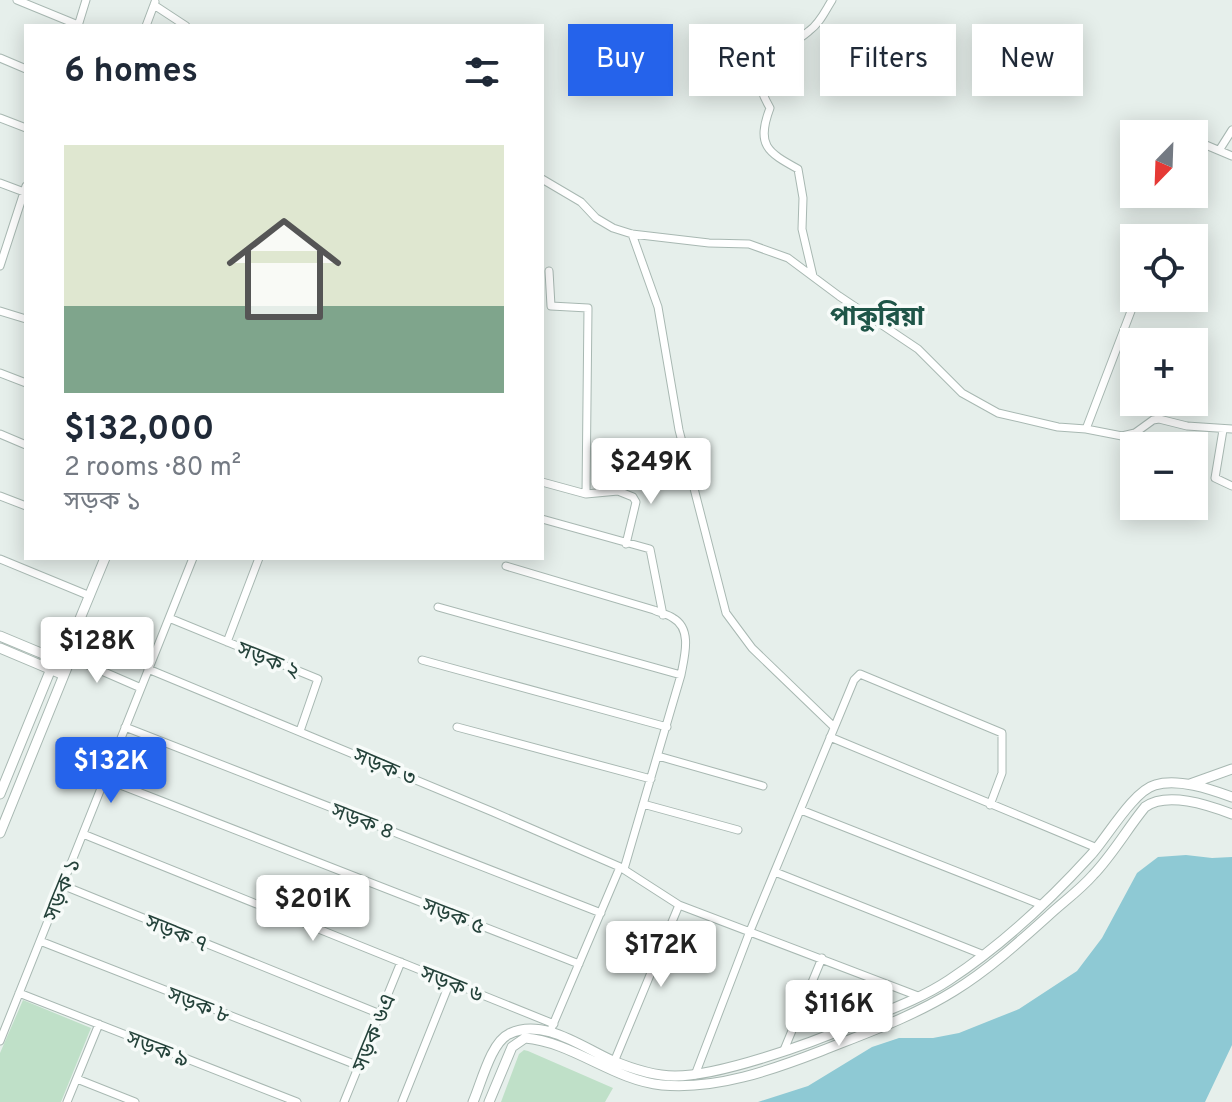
<!DOCTYPE html>
<meta charset="utf-8">
<style>
:root{--surface:#fff;--page:#f6f6f7;--text:#1f2937;--muted:#747a83;--accent:#2563eb}
body{margin:0;font-family:Overpass,"Noto Sans Bengali",sans-serif;background:var(--page);color:var(--text);height:100vh;display:flex;flex-direction:column;font-size:30px;white-space:nowrap}
*{box-sizing:border-box;margin:0}
p{font-size:26px;color:var(--muted)}
.icon{flex:none;width:44px;height:44px;fill:none;stroke:currentColor;stroke-width:2;stroke-linecap:round;stroke-linejoin:round}
.map{position:relative;flex:1;overflow:hidden}
.sheet{position:absolute;left:24px;top:24px;width:520px;height:536px;display:flex;flex-direction:column;background:var(--surface);border-radius:0px;box-shadow:0 4px 20px #0003}
.sheet>*{flex:none}
.guide{position:absolute;left:568px;top:24px;width:544px;height:72px;display:flex;gap:16px}
.needle{width:52px;rotate:203deg}
.fabs{position:absolute;left:1120px;top:120px;display:grid;gap:16px}
.fabs a{display:grid;place-items:center;width:88px;height:88px;border-radius:0px;background:var(--surface);box-shadow:0 4px 20px #0003;font-size:40px}
.price{position:absolute;translate:-50% -68px;padding:0 18px;border-radius:8px;background:#fff;color:#222;font-size:26px;line-height:52px;filter:drop-shadow(0 2px 4px #0008)}
.price::after{content:'';position:absolute;left:50%;top:48px;width:24px;height:18px;margin-left:-12px;background:inherit;clip-path:polygon(0 0,100% 0,50% 100%)}
.price.selected{background:var(--accent);color:#fff}
ul{padding:0;list-style:none}
li{display:grid;align-content:center;gap:16px;height:424px;padding:0 40px}
li span{display:grid;place-items:center;height:248px;border-radius:0px;color:#555}
li>.icon{margin-inline-start:auto}
span .icon{width:144px;height:144px;fill:#fffc;stroke-width:1}
li b{font-size:34px}
h2{display:flex;justify-content:space-between;align-items:center;height:96px;padding:0 40px;font-size:34px}
.tag{padding:0 28px;border-radius:0px;background:var(--surface);box-shadow:0 4px 20px #0003;font-size:28px;line-height:72px}
.tag.selected{background:var(--accent);color:#fff}
.map>svg:first-child{display:block}
</style>
<div class="map">
<svg width="1232" height="1102" viewBox="0 0 1232 1102">
<rect width="100%" height="100%" fill="#e6efeb"/>
<path fill="#bfe0c8" d="M23,1000L91,1028L61,1102H0V1053Z
M524,1050L528,1051L613,1088L605,1102H501L519,1054Z"/>
<path fill="#8ec9d4" d="M1186,855L1212,858L1232,857V1045L1205,1102H758L808,1086L872,1047L899,1038H933L959,1033L1019,1009L1077,971L1102,938L1137,873L1158,857Z"/>
<g fill="none" stroke-linecap="round" stroke-linejoin="round">
<defs>
<path id="minor" d="M17,0L78,25
M154,5L186,26
M78,26L86,0
M146,26L155,2
M0,58L26,69
M0,118L26,128
M1194,140L1232,156
M1220,149L1232,130
M542,179L581,202L596,218L613,228L632,234L709,243L749,244L788,258L839,296L918,349L962,393L998,413L1058,427L1086,429L1122,436L1135,433L1153,420L1159,419L1187,426L1232,429
M0,183L24,192
M632,234L658,307L679,430L726,613L752,648L834,727
M0,266L26,186
M549,271L551,306L588,308L586,494
M813,276L802,229L803,198L798,169C767,152 756,145 770,108C741,59 780,56 809,31C820,23 825,11 832,0
M0,311L26,319
M0,373L26,383
M1086,429L1136,298
M1223,430L1215,478L1232,486
M0,434L26,445
M542,482L586,494L618,491L633,497L636,502L626,544
M0,496L26,506
M542,519L650,549L663,615
M0,559L90,596
M506,566L654,610C660,613 668,614 673,618C693,629 684,658 681,675L624,869
M438,607L681,675
M169,618L318,679L300,731
M227,642L259,558
M65,655L141,688
M422,660L667,727
M148,669L493,812L620,867L679,905L918,996
M125,727L601,913
M457,727L651,779
M830,737L1097,848
M658,756L763,786
M105,779L579,964
M643,804L738,830
M801,810L1042,905
M83,834L554,1024
M775,872L984,955
M62,885L380,1014
M40,941L359,1066
M19,993L297,1102
M552,1027L620,867
M0,1041L193,558
M784,1050L822,958
M614,1062L679,905
M695,1075L750,931L854,680L860,674L1002,733V773L990,805
M77,1079L135,1102
M67,1102L99,1024
M344,1102L401,962
M402,1102L450,982"/>
<path id="tertiary" d="M0,636L60,661
M0,648L64,675
M1190,784L1232,769
M0,794L55,659L65,655
M0,833L68,665L65,655L105,558
M473,1102C481,1084 491,1042 509,1034C542,1017 582,1047 611,1060C630,1068 655,1076 675,1076C718,1076 810,1044 850,1026C883,1012 919,1000 949,980C1001,946 1048,902 1090,856C1106,839 1133,791 1155,785C1178,778 1210,789 1232,797
M489,1102L512,1047L525,1038C573,1042 613,1080 662,1085C716,1090 772,1070 821,1051C866,1033 912,1017 954,991C988,970 1018,943 1048,916C1063,902 1080,890 1093,875C1113,854 1127,829 1145,807C1167,791 1208,805 1232,814"/>
</defs>
<use href="#minor" stroke="#a8b8b2" stroke-width="9"/>
<use href="#tertiary" stroke="#a8b8b2" stroke-width="11"/>
<use href="#minor" stroke="#fff" stroke-width="7"/>
<use href="#tertiary" stroke="#fff" stroke-width="9"/>
</g>
<g text-anchor="middle" stroke-width="7" stroke-linejoin="round" paint-order="stroke">
<g font-size="22" fill="#24423a" stroke="#f7fbf9">
<text transform="translate(269 659) rotate(22)" y="8">সড়ক ২</text>
<text transform="translate(385 766) rotate(23)" y="8">সড়ক ৩</text>
<text transform="translate(363 820) rotate(21)" y="8">সড়ক ৪</text>
<text transform="translate(61 889) rotate(-68)" y="8">সড়ক ১</text>
<text transform="translate(454 915) rotate(21)" y="8">সড়ক ৫</text>
<text transform="translate(177 932) rotate(22)" y="8">সড়ক ৭</text>
<text transform="translate(452 983) rotate(22)" y="8">সড়ক ৬</text>
<text transform="translate(199 1004) rotate(21)" y="8">সড়ক ৮</text>
<text transform="translate(373 1032) rotate(-68)" y="8">সড়ক ৬এ</text>
<text transform="translate(158 1048) rotate(21)" y="8">সড়ক ৯</text>
</g>
<g font-size="26" font-weight="bold" fill="#1f5548" stroke="#f7fbf9">
<text x="877" y="325">পাকুরিয়া</text>
</g>
</g>
</svg>
<div class="fabs">
<a><svg class="needle" viewBox="-14 -14 28 28"><path d="M0-13l5 13h-10z" fill="#e53935"/><path d="M0 13l5-13h-10z" fill="#747a83"/></svg></a>
<a><svg class="icon" aria-label="locate" viewBox="0 0 24 24"><circle cx="12" cy="12" r="6"/><path d="M12 2v4M12 18v4M2 12h4M18 12h4"/></svg></a>
<a>+</a>
<a>−</a>
</div>
<b class="price" style="left:651px;top:506px">$249K</b>
<b class="price" style="left:97px;top:685px">$128K</b>
<b class="price selected" style="left:111px;top:805px">$132K</b>
<b class="price" style="left:313px;top:943px">$201K</b>
<b class="price" style="left:661px;top:989px">$172K</b>
<b class="price" style="left:839px;top:1048px">$116K</b>
<div class="guide">
<a class="tag selected">Buy</a>
<a class="tag">Rent</a>
<a class="tag">Filters</a>
<a class="tag">New</a>
</div>
<section class="sheet">
<h2>6 homes<svg class="icon" aria-label="filters" viewBox="0 0 24 24"><path d="M4 7h16M4 17h16"/><circle cx="9" cy="7" r="2"/><circle cx="15" cy="17" r="2"/></svg></h2>
<ul>
<li><span style="background:linear-gradient(#dfe7d0 65%,#7fa58c 0)"><svg class="icon" aria-label="home" viewBox="0 0 24 24"><path d="M3 11l9-7 9 7M6 9v11h12V9"/></svg></span><div><b>$132,000</b><p>2 rooms · 80 m²</p><p>সড়ক ১</p></div></li>
</ul>
</section>
</div>
